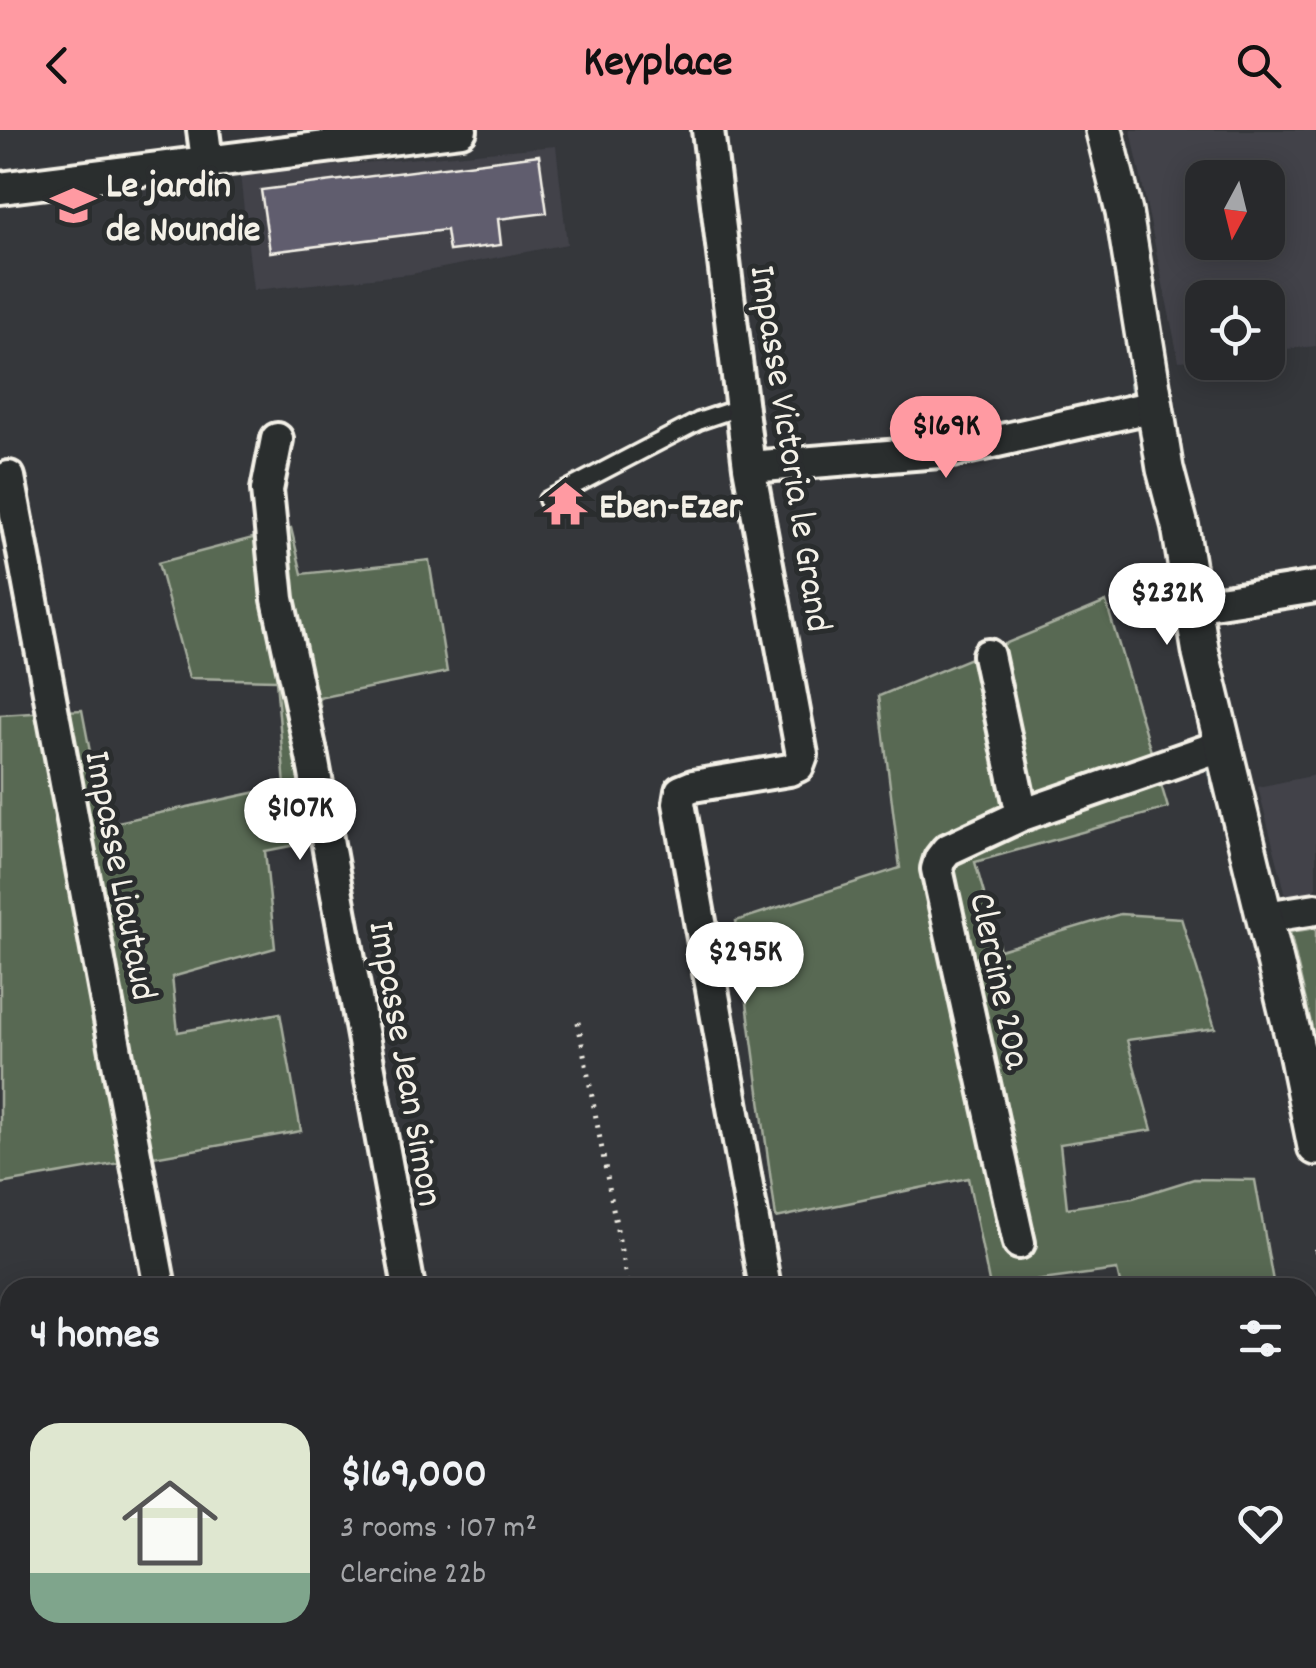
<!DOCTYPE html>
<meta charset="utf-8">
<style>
:root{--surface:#28292c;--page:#343538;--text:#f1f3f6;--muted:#a5a6a9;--line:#444548;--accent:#ff9aa2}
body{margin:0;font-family:Dekko,sans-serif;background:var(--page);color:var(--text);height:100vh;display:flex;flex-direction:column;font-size:38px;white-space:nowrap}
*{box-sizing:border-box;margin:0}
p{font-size:32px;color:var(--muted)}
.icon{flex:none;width:55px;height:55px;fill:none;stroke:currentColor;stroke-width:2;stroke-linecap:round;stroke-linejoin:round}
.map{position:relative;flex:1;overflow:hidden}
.sheet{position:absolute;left:0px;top:1148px;width:1318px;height:392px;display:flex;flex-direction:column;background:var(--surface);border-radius:30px 30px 0 0;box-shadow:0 5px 25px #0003,0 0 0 2px var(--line)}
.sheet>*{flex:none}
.needle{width:65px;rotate:187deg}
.tools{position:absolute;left:1185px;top:30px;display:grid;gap:20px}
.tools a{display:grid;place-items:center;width:100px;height:100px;border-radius:20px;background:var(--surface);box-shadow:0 5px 25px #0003,0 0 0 2px var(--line);font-size:50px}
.price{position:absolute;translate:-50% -85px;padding:0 22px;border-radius:35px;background:#fff;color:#222;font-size:32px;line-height:65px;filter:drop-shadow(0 2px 5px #0008)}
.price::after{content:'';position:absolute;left:50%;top:60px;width:30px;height:22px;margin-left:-15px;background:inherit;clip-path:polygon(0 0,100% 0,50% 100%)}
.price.current{background:var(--accent);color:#111}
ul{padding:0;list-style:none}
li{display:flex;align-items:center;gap:30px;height:250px;padding:0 30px}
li+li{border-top:2px solid var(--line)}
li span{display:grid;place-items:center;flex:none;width:280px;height:200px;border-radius:30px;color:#555}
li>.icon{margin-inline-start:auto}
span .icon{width:120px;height:120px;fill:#fffc;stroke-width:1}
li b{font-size:42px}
h2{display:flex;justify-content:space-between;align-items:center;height:120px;padding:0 30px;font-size:42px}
header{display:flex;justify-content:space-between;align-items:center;height:130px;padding:0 30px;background:var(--accent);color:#111;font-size:45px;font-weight:700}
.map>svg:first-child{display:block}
</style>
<header><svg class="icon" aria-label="back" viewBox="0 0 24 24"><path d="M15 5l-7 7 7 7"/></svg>Keyplace<svg class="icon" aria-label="search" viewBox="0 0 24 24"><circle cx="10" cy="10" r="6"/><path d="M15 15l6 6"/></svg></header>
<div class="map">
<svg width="1316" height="1538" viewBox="0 0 1316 1538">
<rect width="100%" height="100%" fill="#35373b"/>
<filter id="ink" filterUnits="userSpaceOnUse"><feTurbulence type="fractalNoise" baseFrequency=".01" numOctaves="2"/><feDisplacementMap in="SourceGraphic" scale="20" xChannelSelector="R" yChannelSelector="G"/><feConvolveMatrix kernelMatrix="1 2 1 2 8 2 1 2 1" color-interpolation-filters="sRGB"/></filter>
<g filter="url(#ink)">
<path fill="#42424a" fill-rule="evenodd" d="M1131,0H1316V216L1268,221V168H1202V229L1179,231ZM1202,48H1268V112H1202Z
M556,16L567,114L411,144L253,160L240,44Z
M1316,645V768L1288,773L1258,657Z"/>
<path fill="#586953" stroke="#a6ad9e" stroke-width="2.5" d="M291,398L302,444L429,430L447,542L319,568L337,707L265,721L275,818L172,847L178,902L280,883L301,1001L0,1054V585L82,580L104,695L285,656L276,550L189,548L158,433Z
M1106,472L1168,678L975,732L1000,820L1120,784L1181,788L1215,898L1127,910L1152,1000L1060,1014L1067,1078L1133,1068L1194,1049L1255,1050L1274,1157H1121L1117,1140L990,1157L968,1048L776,1088L736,791L900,738L879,566Z
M1316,798V915L1290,802Z"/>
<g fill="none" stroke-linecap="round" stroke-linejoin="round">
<path stroke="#8c9c9d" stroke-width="9" d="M1132,239L1135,266
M1208,631L1217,662"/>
</g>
<path fill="#605d6e" stroke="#f4f1e8" stroke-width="2.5" d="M539,25L547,83L498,89L501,115L449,121L446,100L270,122L261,60Z"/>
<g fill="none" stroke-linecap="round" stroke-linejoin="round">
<defs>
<path id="service" d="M547,370L699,291L741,277"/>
<path id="minor" d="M203,0L207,30
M708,0L749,337L802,625L798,636L789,640L693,656L681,661L679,673L765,1158
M0,58L461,0
M277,309L267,360L278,469L312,627L409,1158
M749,337L952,321L1155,276
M9,347L160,1158
M1193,476L1316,457
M988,525L1022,685
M1265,787L1316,779
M1019,1113L937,739L940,729L947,720L1022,685L1223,615
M1308,1235L1316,1233
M0,1306L10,1304
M252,1530L253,1538
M551,1538L602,1530"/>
<path id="tertiary" d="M1104,0L1124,82L1165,339L1180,396L1201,524L1296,918L1316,1017"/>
</defs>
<use href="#service" stroke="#f4f1e8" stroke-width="22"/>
<use href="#minor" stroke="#f4f1e8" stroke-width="38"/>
<use href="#tertiary" stroke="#f4f1e8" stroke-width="42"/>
<path stroke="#f4f1e8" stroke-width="5" stroke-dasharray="2.5 8" stroke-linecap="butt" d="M578,892L628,1158
M1314,1121H1316"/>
<use href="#service" stroke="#2a2d2e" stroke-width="15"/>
<use href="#minor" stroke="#2a2d2e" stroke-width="30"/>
<use href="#tertiary" stroke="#2a2d2e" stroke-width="35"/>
</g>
</g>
<defs>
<symbol id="school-bare" viewBox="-9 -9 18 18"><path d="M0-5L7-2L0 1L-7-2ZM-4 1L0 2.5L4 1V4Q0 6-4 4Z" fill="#ff9aa2" stroke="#2a2d2e" stroke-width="2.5" paint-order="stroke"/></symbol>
<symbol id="temple-bare" viewBox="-9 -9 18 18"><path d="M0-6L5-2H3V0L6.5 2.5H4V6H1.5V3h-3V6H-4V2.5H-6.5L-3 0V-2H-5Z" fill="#ff9aa2" stroke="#2a2d2e" stroke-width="2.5" paint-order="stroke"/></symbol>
</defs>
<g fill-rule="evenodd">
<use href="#school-bare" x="42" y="44" width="63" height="63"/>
<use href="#temple-bare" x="534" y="342" width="63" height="63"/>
</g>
<g text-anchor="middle" stroke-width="10" stroke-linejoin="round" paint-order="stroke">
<g font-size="38" font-weight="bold" fill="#f4f1e8" stroke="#2a2d2e" text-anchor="start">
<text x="106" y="66">Le jardin<tspan x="106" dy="44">de Noundie</tspan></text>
<text x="599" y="387">Eben-Ezer</text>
</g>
<g font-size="38" fill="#f4f1e8" stroke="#2a2d2e">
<text transform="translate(793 318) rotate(81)" y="13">Impasse Victoria le Grand</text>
<text transform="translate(123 745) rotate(79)" y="13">Impasse Liautaud</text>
<text transform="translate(1002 850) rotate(78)" y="13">Clercine 20a</text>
<text transform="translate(408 933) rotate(80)" y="13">Impasse Jean Simon</text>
</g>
</g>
</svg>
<div class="tools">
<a><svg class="needle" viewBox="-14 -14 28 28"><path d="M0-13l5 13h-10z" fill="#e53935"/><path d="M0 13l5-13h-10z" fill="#a5a6a9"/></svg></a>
<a><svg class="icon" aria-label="locate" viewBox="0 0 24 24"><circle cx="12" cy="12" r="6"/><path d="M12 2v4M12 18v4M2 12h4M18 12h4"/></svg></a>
</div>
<b class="price current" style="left:946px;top:351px">$169K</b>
<b class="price" style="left:1167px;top:518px">$232K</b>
<b class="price" style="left:300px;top:733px">$107K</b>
<b class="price" style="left:745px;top:877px">$295K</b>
<section class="sheet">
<h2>4 homes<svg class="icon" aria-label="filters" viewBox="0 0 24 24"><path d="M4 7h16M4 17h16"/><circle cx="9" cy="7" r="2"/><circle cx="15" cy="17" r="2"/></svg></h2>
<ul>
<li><span style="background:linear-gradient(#dfe7d0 75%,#7fa58c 0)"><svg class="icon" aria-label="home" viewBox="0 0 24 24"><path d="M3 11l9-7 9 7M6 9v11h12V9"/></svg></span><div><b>$169,000</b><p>3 rooms · 107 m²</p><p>Clercine 22b</p></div><svg class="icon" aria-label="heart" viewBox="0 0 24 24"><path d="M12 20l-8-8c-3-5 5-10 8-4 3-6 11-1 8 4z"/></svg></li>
</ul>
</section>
</div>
